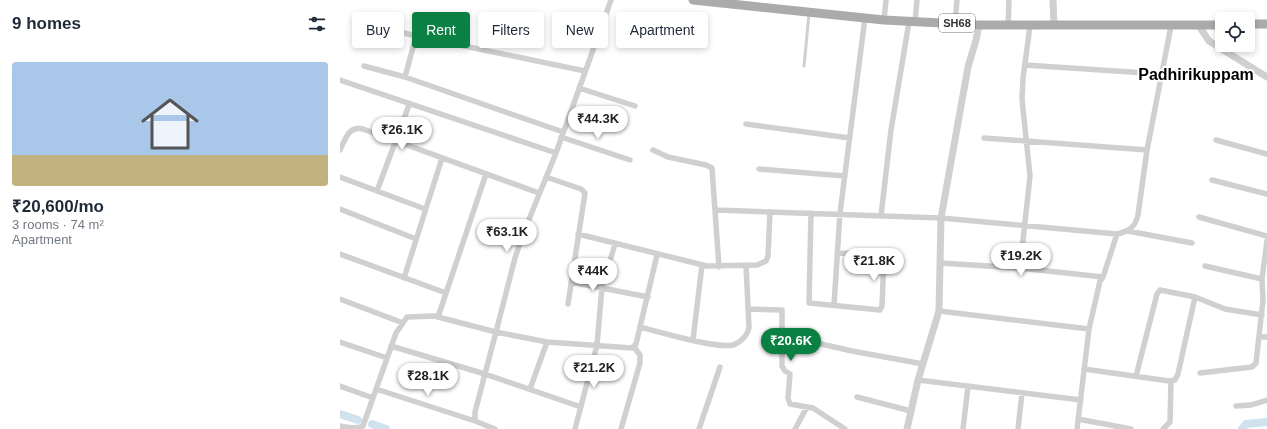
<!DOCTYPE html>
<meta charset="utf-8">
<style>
:root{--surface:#fff;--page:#f6f6f7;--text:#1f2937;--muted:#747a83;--accent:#0b8043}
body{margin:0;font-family:Arial,sans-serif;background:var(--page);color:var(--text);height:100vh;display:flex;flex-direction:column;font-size:15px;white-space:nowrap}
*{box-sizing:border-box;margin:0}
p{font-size:13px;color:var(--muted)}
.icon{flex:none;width:22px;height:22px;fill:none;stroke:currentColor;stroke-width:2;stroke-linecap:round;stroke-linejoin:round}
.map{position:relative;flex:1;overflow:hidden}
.sheet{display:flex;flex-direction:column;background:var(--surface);width:340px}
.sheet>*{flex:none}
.top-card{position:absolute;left:12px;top:12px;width:380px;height:36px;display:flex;gap:8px}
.buttons{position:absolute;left:875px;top:12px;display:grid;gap:8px}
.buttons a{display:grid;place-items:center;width:40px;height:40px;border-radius:4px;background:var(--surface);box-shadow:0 2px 6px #0003;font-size:20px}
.price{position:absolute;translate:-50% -34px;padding:0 9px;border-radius:14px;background:#fff;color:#222;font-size:13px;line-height:26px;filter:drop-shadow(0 1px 2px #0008)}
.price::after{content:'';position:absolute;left:50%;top:24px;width:12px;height:9px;margin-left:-6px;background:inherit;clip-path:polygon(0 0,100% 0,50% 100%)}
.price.on{background:var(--accent);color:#fff}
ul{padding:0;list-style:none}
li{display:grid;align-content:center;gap:8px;height:212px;padding:0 12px}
li span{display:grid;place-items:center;height:124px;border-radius:4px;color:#555}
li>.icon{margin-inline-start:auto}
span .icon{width:72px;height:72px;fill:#fffc;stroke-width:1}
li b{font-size:17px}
h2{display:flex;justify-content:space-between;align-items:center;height:48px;padding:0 12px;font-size:17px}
.tag{padding:0 14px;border-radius:4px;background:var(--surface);box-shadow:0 2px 6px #0003;font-size:14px;line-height:36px}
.tag.on{background:var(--accent);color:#fff}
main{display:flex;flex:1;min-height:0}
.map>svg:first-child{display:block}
</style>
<main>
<section class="sheet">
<h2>9 homes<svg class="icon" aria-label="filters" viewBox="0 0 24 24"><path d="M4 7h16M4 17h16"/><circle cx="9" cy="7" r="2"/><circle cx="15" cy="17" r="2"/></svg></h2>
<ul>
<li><span style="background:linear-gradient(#a9c7e8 75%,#c2b280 0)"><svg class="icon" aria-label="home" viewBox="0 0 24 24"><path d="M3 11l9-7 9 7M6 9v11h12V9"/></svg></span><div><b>₹20,600/mo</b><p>3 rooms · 74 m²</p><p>Apartment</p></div></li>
</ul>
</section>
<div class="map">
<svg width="927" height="429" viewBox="0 0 927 429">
<rect width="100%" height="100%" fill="#fff"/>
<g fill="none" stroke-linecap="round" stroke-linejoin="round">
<path stroke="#cfe2ee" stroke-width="8" d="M0,414L18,420
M32,424L46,429
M902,429L906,424L927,422"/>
<path stroke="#d0d0d0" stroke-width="3" d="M464,66L469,14"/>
<path stroke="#d0d0d0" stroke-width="5.5" d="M544,20L546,0
M575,22L577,0
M615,23L617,0
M29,24L76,36
M668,26L669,0
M685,65L821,74
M24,66L65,77L223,132
M65,77L76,36L245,71
M0,80L216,153
M239,88L295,106
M406,124L510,138
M221,137L290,160
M644,138L807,150
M876,140L927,154
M0,150C6,138 8,126 23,129L199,193
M313,150L328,157L366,165L372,168L379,267
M419,169L505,176
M0,177L85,209
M206,177L241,189L245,193L228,304
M872,180L927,194
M37,191L69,105
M0,209L76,239
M376,210L601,218L777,234
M471,213L469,303L540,310L542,306L544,257L539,254L497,253
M541,216L551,130L569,22
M859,217L927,236
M788,231L852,243
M238,234L367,266L417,265L426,261L428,256L430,212
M0,254L106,293
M600,263L680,268L763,277
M865,266L922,279
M680,268L690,176L682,99L683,78L690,26
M64,278L102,158
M231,282L308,297
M0,299L63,323
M494,305L500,213L525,18
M409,309L442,310V366L445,371L450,374L448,398L450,404L473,408L505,429
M599,311L749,329
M98,317L146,174
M300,327C319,332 377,349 393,345C400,343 408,335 409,327L406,265
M919,337H927
M459,339L512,351L583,364
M353,340L362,265
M0,342L47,358
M51,346L145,374L241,407
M744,369L829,381L835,380L838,374L855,297
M860,373L912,367L916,363L923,300L922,279L927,241
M796,376L817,294L820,290L855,297L885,309L922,315
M578,380L741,400
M0,386L33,398
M36,389L135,421
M190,389L207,342
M517,397L571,411
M896,406L911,405L927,400
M738,419L791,429
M0,426C8,428 15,429 23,426L56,333L67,317L94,316L156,332L175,258L183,234L216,153L271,0
M155,429L135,421V412L156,332L207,342L292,348L296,344L317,255
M235,429L257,345L262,287L275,244
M281,429L300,363V355L294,347
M359,429L380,367
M455,429L467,407
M623,429L628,386
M678,429L682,393
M737,429L749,329L760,281L763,277L777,234C789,231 795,228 798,215L807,150L831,26
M823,429L830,422L831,381"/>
<path stroke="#d0d0d0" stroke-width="7" d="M713,0L714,25
M859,26L869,41L927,77
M567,429L578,380L599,311L601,218L628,67L636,40L639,25"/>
<path stroke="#ababab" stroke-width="9" d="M353,0L544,20L639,25H882
M908,24H927"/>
</g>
<g text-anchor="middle" stroke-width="4" stroke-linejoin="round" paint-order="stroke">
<rect fill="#fff" stroke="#707070" stroke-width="1" x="599" y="14" width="36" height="18" rx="3"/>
<g font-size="11" font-weight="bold" fill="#333">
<text x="617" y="27">SH68</text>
</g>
<g font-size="16" font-weight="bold" fill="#000" stroke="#fff">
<text x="856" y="80">Padhirikuppam</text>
</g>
</g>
</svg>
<div class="buttons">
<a><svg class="icon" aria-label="locate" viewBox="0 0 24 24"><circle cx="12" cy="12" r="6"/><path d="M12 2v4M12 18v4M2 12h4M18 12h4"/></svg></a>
</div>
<b class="price" style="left:258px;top:140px">₹44.3K</b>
<b class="price" style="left:62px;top:151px">₹26.1K</b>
<b class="price" style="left:167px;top:253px">₹63.1K</b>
<b class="price" style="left:681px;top:277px">₹19.2K</b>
<b class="price" style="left:534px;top:282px">₹21.8K</b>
<b class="price" style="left:253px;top:292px">₹44K</b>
<b class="price on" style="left:451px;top:362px">₹20.6K</b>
<b class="price" style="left:254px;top:389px">₹21.2K</b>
<b class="price" style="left:88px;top:397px">₹28.1K</b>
<div class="top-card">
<a class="tag">Buy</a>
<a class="tag on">Rent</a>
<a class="tag">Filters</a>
<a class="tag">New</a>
<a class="tag">Apartment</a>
</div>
</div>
</main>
